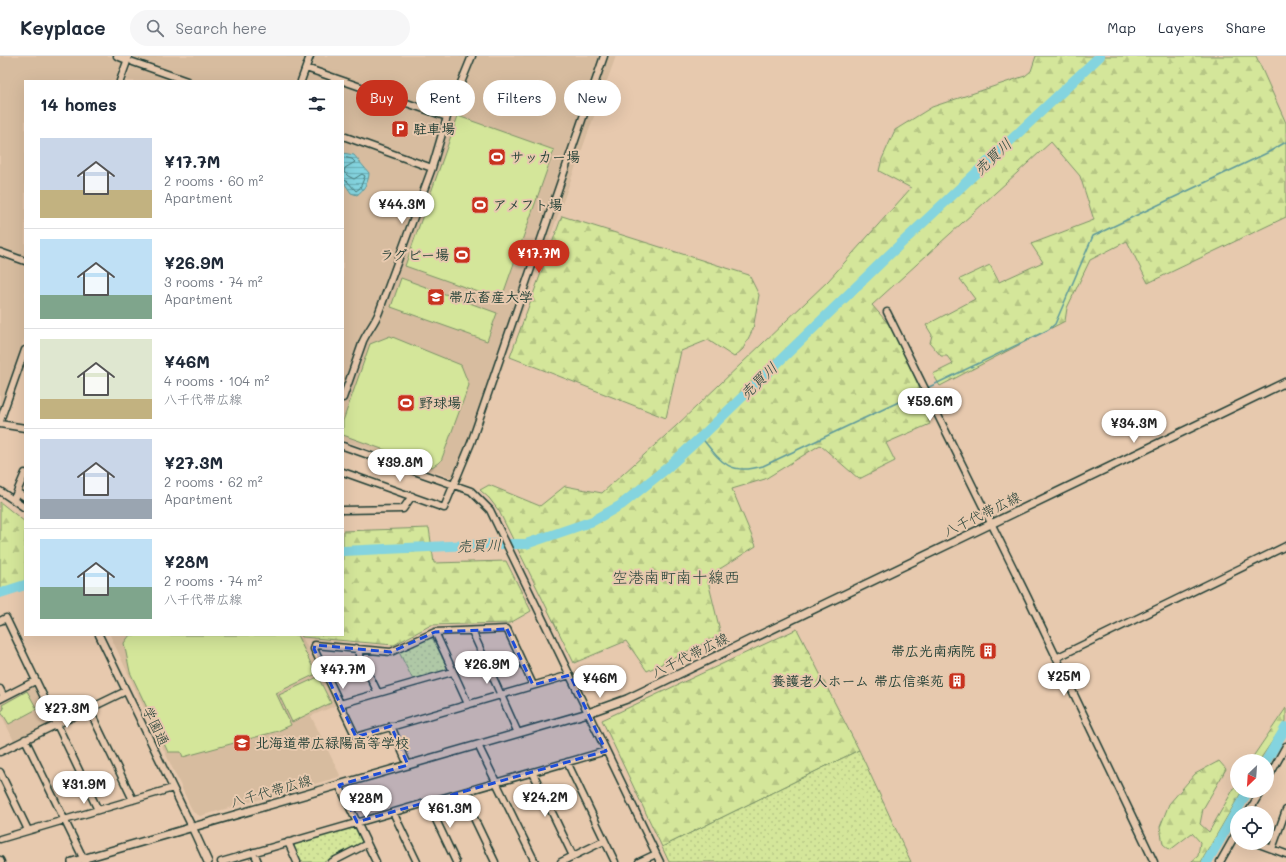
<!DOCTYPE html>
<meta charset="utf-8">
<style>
:root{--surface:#fff;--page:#f6f6f7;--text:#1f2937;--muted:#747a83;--line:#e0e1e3;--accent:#c8321e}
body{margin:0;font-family:Mali,"Klee One",sans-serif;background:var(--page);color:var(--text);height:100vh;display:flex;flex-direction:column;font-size:15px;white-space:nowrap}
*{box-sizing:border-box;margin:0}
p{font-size:13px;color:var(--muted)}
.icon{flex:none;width:22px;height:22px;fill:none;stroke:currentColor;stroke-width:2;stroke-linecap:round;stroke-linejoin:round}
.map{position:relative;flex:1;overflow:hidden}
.panel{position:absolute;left:24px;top:24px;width:320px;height:556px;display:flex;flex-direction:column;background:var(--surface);border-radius:0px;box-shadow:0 4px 16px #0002}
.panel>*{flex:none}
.hud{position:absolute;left:356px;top:24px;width:380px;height:36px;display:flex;gap:8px}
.needle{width:26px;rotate:205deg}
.buttons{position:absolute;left:1230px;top:698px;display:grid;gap:8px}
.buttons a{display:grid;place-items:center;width:44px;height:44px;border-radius:50%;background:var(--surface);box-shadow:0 4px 16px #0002;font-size:20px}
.price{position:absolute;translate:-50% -34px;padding:0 9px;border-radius:14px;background:#fff;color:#222;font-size:13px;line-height:26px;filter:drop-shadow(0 1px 2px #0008)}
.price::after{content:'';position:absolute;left:50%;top:24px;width:12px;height:9px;margin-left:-6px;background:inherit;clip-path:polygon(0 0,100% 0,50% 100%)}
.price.selected{background:var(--accent);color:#fff}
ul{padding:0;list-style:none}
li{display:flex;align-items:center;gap:12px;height:100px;padding:0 16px}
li+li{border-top:1px solid var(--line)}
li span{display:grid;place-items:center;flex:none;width:112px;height:80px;border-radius:0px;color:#555}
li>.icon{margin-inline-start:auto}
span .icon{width:48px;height:48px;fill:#fffc;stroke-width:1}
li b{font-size:17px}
h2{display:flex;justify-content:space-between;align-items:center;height:48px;padding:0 16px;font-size:17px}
.pill{padding:0 14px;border-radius:18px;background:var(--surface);box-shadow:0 4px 16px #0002;font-size:14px;line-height:36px}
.pill.selected{background:var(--accent);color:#fff}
header{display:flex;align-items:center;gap:24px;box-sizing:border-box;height:56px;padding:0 20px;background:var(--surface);border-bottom:1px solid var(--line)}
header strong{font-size:19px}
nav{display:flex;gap:22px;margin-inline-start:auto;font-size:14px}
.search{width:280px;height:36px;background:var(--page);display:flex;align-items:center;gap:10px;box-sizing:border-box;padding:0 14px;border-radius:22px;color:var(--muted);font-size:15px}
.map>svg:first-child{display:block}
</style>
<header>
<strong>Keyplace</strong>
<div class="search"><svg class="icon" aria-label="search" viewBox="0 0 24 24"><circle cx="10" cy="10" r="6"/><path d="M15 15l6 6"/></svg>Search here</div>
<nav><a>Map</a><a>Layers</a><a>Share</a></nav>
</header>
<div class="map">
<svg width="1286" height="806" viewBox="0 0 1286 806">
<defs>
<pattern id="forest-firs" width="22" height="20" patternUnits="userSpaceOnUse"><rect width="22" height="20" fill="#d4e69a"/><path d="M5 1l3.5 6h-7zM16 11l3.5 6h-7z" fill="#b6c685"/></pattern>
<pattern id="park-dots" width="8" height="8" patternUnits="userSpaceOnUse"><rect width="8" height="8" fill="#d4e69a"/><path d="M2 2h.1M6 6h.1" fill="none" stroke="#b6c685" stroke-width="1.8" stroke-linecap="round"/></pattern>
<pattern id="water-rules" width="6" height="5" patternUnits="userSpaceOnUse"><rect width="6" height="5" fill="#84d4df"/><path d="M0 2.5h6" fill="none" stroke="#6badb6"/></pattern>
</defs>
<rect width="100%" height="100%" fill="#e7c9ae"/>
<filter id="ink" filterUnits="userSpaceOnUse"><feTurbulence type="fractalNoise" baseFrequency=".025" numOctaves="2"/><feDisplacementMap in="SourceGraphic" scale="8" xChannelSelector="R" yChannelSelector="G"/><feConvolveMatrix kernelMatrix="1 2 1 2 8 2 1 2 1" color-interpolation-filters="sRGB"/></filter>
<g filter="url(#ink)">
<path fill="#d7bc9f" d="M0,0H110L121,4L122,7L116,25H25V282L0,352Z
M135,0H616L461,425L343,384V25H126Z
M110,579H301L337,649L311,660L340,719L339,721L200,760L193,756Z
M35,630L53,666L14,685L0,656V647Z"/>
<path fill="url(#forest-firs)" stroke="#7a9267" d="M1036,0H1256L1286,67V161L1148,227L1127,185L1090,204L1067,252L1065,265L940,330L933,318L953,308L947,300H941L930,287L932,279L926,269L975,243L960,223L990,209L999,226L1043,206L1031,188L1094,164L1080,120L1051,86L872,249L892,272L918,328L930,368L886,387L895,405L859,423L820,389L765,423L732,433L756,490L707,521L721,579L647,615L626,585L574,607L499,455L489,442L480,434L489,429L540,450L565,430L602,437L676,370L828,225L911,132L879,115L882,103L895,74L932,51L1025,20L1031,15Z
M562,160L749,219L759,239L753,273L743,293L734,301L708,284L681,295L666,362L510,301Z
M0,446L25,466V526L0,533Z
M429,472L434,507L506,505L531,555L510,567L431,569L394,589L302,581L301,579H343V475Z
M797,573L859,694L662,791L602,664Z
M1286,652V665L1259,705H1250Z
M1219,705L1226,713L1203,753L1200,768L1209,776L1237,727V735H1242L1201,806H1191L1198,800L1200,786L1192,777L1170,794L1163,788L1160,771L1169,748L1195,718Z"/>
<path fill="url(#park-dots)" stroke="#7a9267" d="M429,582L433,583L447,611L444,615L413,624L399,596Z
M859,694L911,806H669L662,791Z
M353,771L356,772L363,787L324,806H300L293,792L295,787Z"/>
<path fill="#d4e69a" stroke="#7a9267" d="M458,60L554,94L501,244L405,210Z
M401,222L497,257L487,285L391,251Z
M390,280L461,309L469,329L441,405L432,411L343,379V365L370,288Z
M130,579H297L316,618L276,637L291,669L278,675L183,701L181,696H168L130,616L124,587Z
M318,621L331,647L292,666L279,639Z
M27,635L37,653L9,668L1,655L4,653L2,649Z"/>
<path fill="url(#water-rules)" stroke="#5c989b" d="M343,97L354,99L369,117C369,125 364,134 357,139L351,137L343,125Z"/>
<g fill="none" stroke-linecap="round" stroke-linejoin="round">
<path stroke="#477978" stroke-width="1" d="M343,101L352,103L355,106L345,112L344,116L348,120L354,123L362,118L365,120L360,132L356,135L347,125L343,124"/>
<path stroke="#5c989b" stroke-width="1.5" d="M927,332L1048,274L1055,268L1093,180L1267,97L1286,86
M701,381C721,406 729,420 763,410L924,334"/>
<path stroke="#84d4df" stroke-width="10" d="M343,495L492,488H526L593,465L621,449L667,412L701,381L891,197L1100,0
M0,537L25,529
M1266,705L1286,671
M1207,806L1248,735"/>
<defs>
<path id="minor" d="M117,0L127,4
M133,6L187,25
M306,12L447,61
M120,25L129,0
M301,25L310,0
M343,80L432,112
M0,196L25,205
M887,256L1028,542L1154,806
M343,342L363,285C368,274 375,267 379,256L432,112L447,61L472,0
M0,365L25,294
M0,368L25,372
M343,390L471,435L490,454L660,806
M343,416L444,452L471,387L604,0
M0,435L25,452
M18,437L25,441
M14,443L25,417
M343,454L403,453L412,440
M0,565L6,562L98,754
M472,575L518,677
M435,576L468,648
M99,579L192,771
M356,592L378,637
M1056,602L1286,490
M533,629L507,573L435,576L391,596L315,589L314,593L356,681L570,619
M0,633L4,641
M0,643L35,625
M340,648L452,616
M89,653L133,744
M391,670L408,709
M25,683L85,806
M478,689L535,806
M0,696L126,635
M567,706L615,806
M0,716L28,774
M533,717L573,800
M1267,724L1286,690
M339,729L376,806
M462,737L495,806
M428,747L456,806
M393,756L417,806
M1248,757L1261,735
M0,783L173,732
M288,786L297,806
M1256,787L1286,798
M1272,793L1286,754
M254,796L258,806
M0,804L1,806
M221,806L606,695
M332,806L367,788
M561,806L604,785
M639,806L656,798
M1220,806L1237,776"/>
<path id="major" d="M192,771L208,806
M72,806L588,657L627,643L1286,326"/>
</defs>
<use href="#minor" stroke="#1f3d34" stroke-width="9"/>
<use href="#major" stroke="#1f3d34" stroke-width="10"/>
<use href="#minor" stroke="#e7c9ae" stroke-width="6"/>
<use href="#major" stroke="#e7c9ae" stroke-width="7"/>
</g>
</g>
<path fill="#1d4ed8" fill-opacity="0.2" stroke="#1d4ed8" stroke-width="3" stroke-dasharray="8 5" stroke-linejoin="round" d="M507,573L533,629L570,619L606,695L357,766L339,729L408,709L391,670L356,681L314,593L315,589L391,596L435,576Z"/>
<defs>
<symbol id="parking-square" viewBox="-11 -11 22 22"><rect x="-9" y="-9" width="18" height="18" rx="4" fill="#c8321e" stroke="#e7c9ae"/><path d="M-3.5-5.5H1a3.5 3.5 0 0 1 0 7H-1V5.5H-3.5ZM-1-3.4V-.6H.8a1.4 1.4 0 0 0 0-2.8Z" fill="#fff"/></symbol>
<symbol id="stadium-square" viewBox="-11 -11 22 22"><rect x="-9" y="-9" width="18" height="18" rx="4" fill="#c8321e" stroke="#e7c9ae"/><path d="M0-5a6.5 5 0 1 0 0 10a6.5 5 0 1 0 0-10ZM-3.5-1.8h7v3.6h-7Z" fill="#fff"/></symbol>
<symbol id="university-square" viewBox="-11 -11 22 22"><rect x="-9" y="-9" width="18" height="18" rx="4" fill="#c8321e" stroke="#e7c9ae"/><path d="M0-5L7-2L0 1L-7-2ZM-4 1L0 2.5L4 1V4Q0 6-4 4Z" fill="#fff"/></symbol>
<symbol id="building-square" viewBox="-11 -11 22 22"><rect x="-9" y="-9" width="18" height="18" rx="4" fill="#c8321e" stroke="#e7c9ae"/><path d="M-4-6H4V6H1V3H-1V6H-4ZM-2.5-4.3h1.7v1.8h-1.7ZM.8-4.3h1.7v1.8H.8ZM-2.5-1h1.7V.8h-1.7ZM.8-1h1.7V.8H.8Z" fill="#fff"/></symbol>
<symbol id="school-square" viewBox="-11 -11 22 22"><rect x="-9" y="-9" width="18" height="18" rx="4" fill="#c8321e" stroke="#e7c9ae"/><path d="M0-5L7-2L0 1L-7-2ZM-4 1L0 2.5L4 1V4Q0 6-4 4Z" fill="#fff"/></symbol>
</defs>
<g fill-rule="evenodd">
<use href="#parking-square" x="390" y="63" width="20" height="20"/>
<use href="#stadium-square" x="487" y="91" width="20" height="20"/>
<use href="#stadium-square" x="470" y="139" width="20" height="20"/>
<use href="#stadium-square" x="452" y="189" width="20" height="20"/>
<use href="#university-square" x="426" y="231" width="20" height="20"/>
<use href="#stadium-square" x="396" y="337" width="20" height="20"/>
<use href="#building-square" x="978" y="585" width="20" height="20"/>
<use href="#building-square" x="947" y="615" width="20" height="20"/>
<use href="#school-square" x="232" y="677" width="20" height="20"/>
</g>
<g text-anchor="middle" stroke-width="4" stroke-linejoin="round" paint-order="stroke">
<g font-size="14" font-weight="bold" fill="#1f3d34" stroke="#e7c9ae" text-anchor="start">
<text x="413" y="78">駐車場</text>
<text x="510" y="106">サッカー場</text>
<text x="493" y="154">アメフト場</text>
<text x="449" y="204" text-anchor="end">ラグビー場</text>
<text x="449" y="246">帯広畜産大学</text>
<text x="419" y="352">野球場</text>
<text x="975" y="600" text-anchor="end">帯広光南病院</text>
<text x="944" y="630" text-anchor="end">養護老人ホーム 帯広信楽苑</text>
<text x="255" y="692">北海道帯広緑陽高等学校</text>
</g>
<g font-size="14" fill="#1f3d34" stroke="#e7c9ae">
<text transform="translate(982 458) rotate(-26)" y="5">八千代帯広線</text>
<text transform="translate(690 599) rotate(-26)" y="5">八千代帯広線</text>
<text transform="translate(156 670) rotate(64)" y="5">学園通</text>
<text transform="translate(271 735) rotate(-16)" y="5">八千代帯広線</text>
</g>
<g font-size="15" font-style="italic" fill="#24453d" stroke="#e7c9ae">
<text transform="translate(993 101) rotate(-43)" y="5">売買川</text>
<text transform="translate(759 325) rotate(-44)" y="5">売買川</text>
<text transform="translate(479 490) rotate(-2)" y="5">売買川</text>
</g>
<g font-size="16" fill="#1f3d34" stroke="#e7c9ae">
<text x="676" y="527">空港南町南十線西</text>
</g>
</g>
</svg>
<div class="buttons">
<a><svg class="needle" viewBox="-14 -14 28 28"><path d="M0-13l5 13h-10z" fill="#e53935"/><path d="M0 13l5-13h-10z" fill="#747a83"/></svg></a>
<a><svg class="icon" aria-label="locate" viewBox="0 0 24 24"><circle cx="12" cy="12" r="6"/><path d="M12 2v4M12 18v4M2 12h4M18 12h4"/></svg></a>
</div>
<b class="price" style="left:402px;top:169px">¥44.3M</b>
<b class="price selected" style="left:539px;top:218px">¥17.7M</b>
<b class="price" style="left:930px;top:366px">¥59.6M</b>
<b class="price" style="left:1134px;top:388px">¥34.3M</b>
<b class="price" style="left:400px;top:427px">¥39.8M</b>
<b class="price" style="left:487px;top:629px">¥26.9M</b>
<b class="price" style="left:343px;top:634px">¥47.7M</b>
<b class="price" style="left:1064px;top:641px">¥25M</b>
<b class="price" style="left:600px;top:643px">¥46M</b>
<b class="price" style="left:67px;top:673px">¥27.3M</b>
<b class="price" style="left:84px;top:749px">¥31.9M</b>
<b class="price" style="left:545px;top:762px">¥24.2M</b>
<b class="price" style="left:366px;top:763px">¥28M</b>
<b class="price" style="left:450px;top:773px">¥61.3M</b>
<div class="hud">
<a class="pill selected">Buy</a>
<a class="pill">Rent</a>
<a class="pill">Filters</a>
<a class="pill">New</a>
</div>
<section class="panel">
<h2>14 homes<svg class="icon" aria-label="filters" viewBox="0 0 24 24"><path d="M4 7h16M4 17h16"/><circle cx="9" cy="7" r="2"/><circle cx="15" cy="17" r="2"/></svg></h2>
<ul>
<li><span style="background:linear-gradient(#c9d6e8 65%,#c2b280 0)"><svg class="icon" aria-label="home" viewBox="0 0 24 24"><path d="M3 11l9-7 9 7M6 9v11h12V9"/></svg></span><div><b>¥17.7M</b><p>2 rooms · 60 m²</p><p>Apartment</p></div></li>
<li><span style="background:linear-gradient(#bfe0f5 70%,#7fa58c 0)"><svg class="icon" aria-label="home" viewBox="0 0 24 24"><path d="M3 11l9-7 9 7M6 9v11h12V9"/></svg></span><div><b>¥26.9M</b><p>3 rooms · 74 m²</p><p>Apartment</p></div></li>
<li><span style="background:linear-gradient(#dfe7d0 75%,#c2b280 0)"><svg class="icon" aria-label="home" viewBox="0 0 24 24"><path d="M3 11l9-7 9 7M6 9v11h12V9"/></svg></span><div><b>¥46M</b><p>4 rooms · 104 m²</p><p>八千代帯広線</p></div></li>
<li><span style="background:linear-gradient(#c9d6e8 75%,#9aa5b1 0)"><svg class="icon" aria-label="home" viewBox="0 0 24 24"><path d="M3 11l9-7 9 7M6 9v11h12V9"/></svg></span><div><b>¥27.3M</b><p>2 rooms · 62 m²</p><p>Apartment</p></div></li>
<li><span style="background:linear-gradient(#bfe0f5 60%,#7fa58c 0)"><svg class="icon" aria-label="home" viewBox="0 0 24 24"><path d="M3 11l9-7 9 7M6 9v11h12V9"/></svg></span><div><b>¥28M</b><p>2 rooms · 74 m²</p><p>八千代帯広線</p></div></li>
</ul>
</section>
</div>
